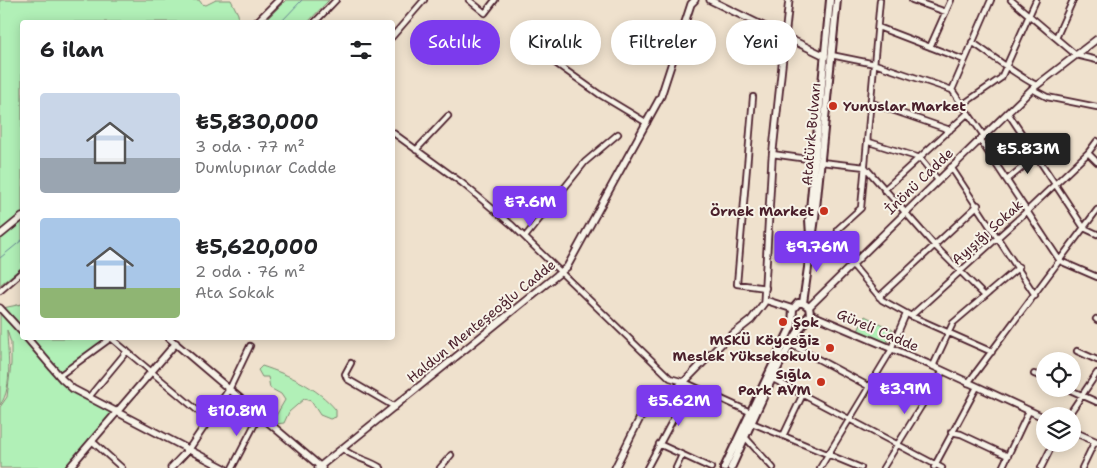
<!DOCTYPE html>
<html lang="tr">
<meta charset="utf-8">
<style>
:root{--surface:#fff;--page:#f6f6f6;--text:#202124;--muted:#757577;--accent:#7c3aed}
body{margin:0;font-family:"Shantell Sans",sans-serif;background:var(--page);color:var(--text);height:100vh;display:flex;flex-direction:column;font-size:19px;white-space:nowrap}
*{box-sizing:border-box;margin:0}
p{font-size:16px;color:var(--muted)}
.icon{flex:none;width:28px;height:28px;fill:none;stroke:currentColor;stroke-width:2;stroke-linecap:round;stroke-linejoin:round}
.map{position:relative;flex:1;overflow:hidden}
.panel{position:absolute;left:20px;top:20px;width:375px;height:320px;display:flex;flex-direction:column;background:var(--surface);border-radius:5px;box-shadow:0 2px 12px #0003}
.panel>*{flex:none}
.top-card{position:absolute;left:410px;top:20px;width:475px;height:45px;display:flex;gap:10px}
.controls{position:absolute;left:1036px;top:352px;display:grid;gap:10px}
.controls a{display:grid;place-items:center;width:45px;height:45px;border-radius:50%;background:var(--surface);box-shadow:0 2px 12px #0003;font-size:25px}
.price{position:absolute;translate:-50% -42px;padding:0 11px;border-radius:5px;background:var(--accent);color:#fff;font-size:16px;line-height:32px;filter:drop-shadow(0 1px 2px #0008)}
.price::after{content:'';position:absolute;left:50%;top:30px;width:15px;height:11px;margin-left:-8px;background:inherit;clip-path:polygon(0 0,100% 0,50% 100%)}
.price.current{background:#222;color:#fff}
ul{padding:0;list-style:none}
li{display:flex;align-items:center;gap:15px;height:125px;padding:0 20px}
li span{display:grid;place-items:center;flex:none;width:140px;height:100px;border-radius:5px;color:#555}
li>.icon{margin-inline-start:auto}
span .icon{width:60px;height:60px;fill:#fffc;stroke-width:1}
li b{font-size:21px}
h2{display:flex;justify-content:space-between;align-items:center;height:60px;padding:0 20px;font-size:21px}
.pill{padding:0 18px;border-radius:22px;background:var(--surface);box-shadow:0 2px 12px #0003;font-size:18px;line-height:45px}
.pill.current{background:var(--accent);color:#fff}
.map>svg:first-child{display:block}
</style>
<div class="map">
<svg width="1097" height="468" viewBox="0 0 1097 468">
<rect width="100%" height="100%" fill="#efe1cd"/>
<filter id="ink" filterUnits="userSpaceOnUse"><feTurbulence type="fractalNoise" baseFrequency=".02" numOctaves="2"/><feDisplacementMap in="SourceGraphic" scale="10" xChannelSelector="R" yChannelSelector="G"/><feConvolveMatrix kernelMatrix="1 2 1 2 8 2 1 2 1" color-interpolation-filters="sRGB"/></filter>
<g filter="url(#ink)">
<path fill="#b1f0b7" stroke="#7e8871" d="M0,0H199L202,4L206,5L216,0H231L238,14L239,22H22V213L0,231Z
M286,0H329L308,22H264Z
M22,222V267L0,285V239Z
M22,304V329L3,308Z
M0,310L63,384L111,413L64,468H0V407L7,397L11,364V343L7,330C7,350 14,387 0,405Z
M865,316L893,330L886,344L858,331Z
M30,338H108L60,372Z
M262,366C289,375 317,387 336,410V417L330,419L320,415L311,401L304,399L289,412L284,423L275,424L274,419L285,400L281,394L270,388L268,377H262L258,370Z"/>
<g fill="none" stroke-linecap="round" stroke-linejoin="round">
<path stroke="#6a8795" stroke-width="1" d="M281,22L302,0
M0,258L22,240"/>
<defs>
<path id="minor" d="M469,0L485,13L495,0
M880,0L861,208L838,229L837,240L841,251L882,300L911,316L992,352
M912,0L946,12
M1011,0L1076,55L1097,60
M315,22L336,0
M878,27L964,60
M392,37L424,0
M1056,38L1073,0
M972,42C994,57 1013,73 1036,85
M930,47L951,0
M537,50L599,94L647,123
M831,55L875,64L952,90L984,136
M1032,89L1047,97L1097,107
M952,90L991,0
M753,97L737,284L766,288
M872,103L950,130
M962,105L1001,78L1036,0
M1008,113L1084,228L1097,234
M392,132L462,183L512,225L670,378L684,382L750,412
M980,140L1060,261L1097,277
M869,142L920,158L938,180
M416,150L448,116
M1088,153L1097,162
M772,154L815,160
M821,162L865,167L935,246L985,296
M951,167L1035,295
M1007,180L1037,155
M884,190L968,113
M525,237L585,162L618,134
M0,291L22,272
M879,297L978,205
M911,316L1027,211L1088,153L1097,141
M1096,319L1097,320
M790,344L870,387
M891,349L906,314
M1077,351L1097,360
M351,363L345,374L347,379L395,407
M933,366L953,323L1019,267
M1034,374L1045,378
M59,376L111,338L210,421
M773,379L942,468
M968,383L1097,210
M1068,389L1097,402
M229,390L250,346
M89,397L127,351
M1068,416L1097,373
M752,423L861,468
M951,432L961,434L1008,456
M783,436L803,394
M745,437L773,468
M92,441L122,468
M659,444L711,468
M343,449C355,459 368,459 381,468
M934,467L977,387
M232,468L259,416
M440,468L451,455
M647,468L685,397L684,382
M676,468L682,455
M820,468L892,349
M883,468L943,371
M1002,468L1029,411
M1041,468L1053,444
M1082,468L1095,441"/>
<path id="tertiary" d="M710,0L825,56
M257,22L279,0
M0,235L22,217
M765,300L793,309
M809,307L1032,89L1097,39
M0,308L22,332
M810,314L933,366L1045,418
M27,338L62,379L73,389L224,468
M169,338L322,468
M1072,431L1097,442
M69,468L176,343
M171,468L189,449L229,390
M318,468L567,267L661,96L691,4L695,0
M615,468L640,418L684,382L723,342L751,320L764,303L772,159L789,0"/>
<path id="secondary" d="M810,235L809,220L830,0
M803,303L815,218L837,0
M724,468L792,325L793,309L798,303H803
M731,468C755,416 777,360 810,314L809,307L803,303"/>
</defs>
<use href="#minor" stroke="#4a1f2b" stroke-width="8"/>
<use href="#tertiary" stroke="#4a1f2b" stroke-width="9"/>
<use href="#secondary" stroke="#4a1f2b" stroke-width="10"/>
<use href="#minor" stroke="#f7f3e8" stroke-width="4.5"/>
<use href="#tertiary" stroke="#f7f3e8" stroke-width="5.5"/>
<use href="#secondary" stroke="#f7f3e8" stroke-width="6"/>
</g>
</g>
<g fill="#c8321e" stroke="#f7f3e8" stroke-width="2">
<circle cx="833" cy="106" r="5"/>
<circle cx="824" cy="211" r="5"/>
<circle cx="783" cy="322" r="5"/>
<circle cx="830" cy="348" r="5"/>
<circle cx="821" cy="382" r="5"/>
</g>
<g text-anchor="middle" stroke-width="4" stroke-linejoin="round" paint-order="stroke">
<g font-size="14" font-weight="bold" fill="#4a1f2b" stroke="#f7f3e8" text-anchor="end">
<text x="843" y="111" text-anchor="start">Yunuslar Market</text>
<text x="814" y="216">Örnek Market</text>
<text x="793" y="327" text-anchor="start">Şok</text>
<text x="820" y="345">MSKÜ Köyceğiz<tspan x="820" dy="16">Meslek Yüksekokulu</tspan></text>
<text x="811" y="379">Sığla<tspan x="811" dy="16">Park AVM</tspan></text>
</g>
<g font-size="14" fill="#4a1f2b" stroke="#f7f3e8">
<text transform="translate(811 134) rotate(-85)" y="5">Atatürk Bulvarı</text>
<text transform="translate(919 181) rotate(-44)" y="5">İnönü Cadde</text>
<text transform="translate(987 232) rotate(-42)" y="5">Ayışığı Sokak</text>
<text transform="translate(481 321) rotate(-39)" y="5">Haldun Menteşeoğlu Cadde</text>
<text transform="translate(878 330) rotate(23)" y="5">Güreli Cadde</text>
</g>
</g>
</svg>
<div class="controls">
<a><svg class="icon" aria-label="locate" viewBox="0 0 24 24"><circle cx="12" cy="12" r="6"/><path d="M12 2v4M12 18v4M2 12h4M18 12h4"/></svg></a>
<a><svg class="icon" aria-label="layers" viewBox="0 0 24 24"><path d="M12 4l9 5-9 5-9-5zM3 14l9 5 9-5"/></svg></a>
</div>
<b class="price current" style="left:1028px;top:175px">₺5.83M</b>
<b class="price" style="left:530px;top:228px">₺7.6M</b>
<b class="price" style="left:817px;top:273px">₺9.76M</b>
<b class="price" style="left:905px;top:415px">₺3.9M</b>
<b class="price" style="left:679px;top:427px">₺5.62M</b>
<b class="price" style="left:237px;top:437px">₺10.8M</b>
<div class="top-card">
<a class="pill current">Satılık</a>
<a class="pill">Kiralık</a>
<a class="pill">Filtreler</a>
<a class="pill">Yeni</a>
</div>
<section class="panel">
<h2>6 ilan<svg class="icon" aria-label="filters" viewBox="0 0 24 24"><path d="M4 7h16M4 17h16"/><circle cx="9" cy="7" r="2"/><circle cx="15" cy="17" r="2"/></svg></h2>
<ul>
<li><span style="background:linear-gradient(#c9d6e8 65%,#9aa5b1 0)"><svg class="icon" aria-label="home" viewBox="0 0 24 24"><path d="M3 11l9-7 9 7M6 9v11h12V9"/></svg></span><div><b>₺5,830,000</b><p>3 oda · 77 m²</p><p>Dumlupınar Cadde</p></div></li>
<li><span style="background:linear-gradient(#a9c7e8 70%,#8fb573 0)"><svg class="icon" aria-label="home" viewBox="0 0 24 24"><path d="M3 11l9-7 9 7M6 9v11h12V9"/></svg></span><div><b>₺5,620,000</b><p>2 oda · 76 m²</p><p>Ata Sokak</p></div></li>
</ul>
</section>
</div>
